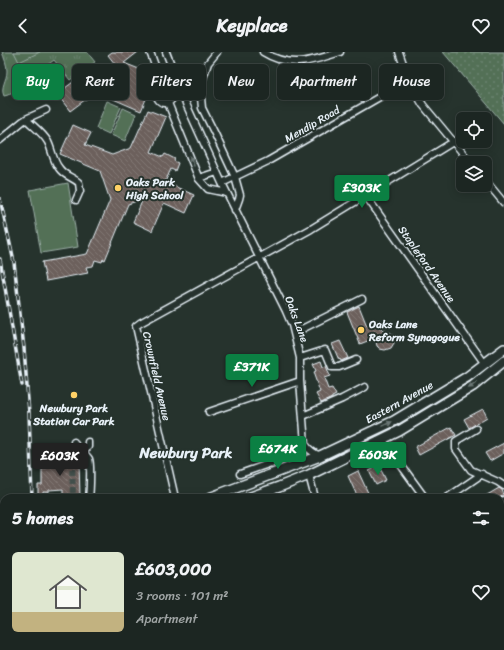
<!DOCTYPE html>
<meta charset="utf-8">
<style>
:root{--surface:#1c2622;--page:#252e2a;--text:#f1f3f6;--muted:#a0a5a5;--line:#3a4340;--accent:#0b8043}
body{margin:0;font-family:Sriracha,sans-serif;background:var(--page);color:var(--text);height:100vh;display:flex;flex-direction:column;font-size:15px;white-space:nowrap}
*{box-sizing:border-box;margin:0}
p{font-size:13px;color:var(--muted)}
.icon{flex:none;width:22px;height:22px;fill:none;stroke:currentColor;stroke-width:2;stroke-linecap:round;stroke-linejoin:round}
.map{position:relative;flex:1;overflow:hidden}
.side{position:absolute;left:0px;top:442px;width:504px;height:156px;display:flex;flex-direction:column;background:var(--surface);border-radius:12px 12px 0 0;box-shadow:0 2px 10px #0003,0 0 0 1px var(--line)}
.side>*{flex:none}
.banner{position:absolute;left:12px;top:12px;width:480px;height:36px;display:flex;gap:8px}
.buttons{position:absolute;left:456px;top:60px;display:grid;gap:8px}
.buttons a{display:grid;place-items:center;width:36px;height:36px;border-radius:6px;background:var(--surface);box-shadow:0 2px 10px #0003,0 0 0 1px var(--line);font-size:20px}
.price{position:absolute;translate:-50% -34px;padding:0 9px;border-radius:4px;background:var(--accent);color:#fff;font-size:13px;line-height:26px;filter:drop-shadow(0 1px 2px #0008)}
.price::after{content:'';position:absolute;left:50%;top:24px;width:12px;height:9px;margin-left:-6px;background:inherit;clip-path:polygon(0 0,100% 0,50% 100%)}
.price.selected{background:#222;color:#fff}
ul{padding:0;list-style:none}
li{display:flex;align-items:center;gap:12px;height:100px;padding:0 12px}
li+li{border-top:1px solid var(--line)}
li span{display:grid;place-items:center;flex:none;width:112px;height:80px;border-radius:6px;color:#555}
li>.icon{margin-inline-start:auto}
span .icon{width:48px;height:48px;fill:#fffc;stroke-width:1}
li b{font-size:17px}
h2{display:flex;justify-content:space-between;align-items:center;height:48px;padding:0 12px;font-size:17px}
.chip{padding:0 14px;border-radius:6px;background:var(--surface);box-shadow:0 2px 10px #0003,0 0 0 1px var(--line);font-size:14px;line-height:36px}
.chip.selected{background:var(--accent);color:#fff}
header{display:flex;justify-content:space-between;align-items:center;height:52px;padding:0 12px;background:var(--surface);font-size:18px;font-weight:800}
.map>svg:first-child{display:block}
</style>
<header><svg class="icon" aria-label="back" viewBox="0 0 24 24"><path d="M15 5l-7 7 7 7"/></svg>Keyplace<svg class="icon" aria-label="heart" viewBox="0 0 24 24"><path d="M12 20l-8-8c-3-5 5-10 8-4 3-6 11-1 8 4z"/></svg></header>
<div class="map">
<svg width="504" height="598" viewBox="0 0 504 598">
<defs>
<pattern id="grass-tufts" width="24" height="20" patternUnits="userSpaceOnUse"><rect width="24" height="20" fill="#526f57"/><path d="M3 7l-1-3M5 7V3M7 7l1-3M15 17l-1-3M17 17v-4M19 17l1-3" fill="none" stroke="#6b8470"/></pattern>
<pattern id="park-dots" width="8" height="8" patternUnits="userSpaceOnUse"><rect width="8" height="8" fill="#526f57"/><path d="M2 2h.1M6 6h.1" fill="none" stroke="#6b8470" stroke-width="1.8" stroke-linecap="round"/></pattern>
<pattern id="building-back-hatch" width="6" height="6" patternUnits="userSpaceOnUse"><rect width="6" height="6" fill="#6c605b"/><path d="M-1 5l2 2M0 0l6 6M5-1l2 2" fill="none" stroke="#817773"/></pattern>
</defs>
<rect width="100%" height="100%" fill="#26332d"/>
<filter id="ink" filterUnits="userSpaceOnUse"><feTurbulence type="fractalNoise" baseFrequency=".025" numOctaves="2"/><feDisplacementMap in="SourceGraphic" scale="8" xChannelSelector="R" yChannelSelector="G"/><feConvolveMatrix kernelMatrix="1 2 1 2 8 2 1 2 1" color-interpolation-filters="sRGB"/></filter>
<g filter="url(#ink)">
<path fill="url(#grass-tufts)" stroke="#9db0a8" d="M2,0H87L95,10L70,28L54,8L8,43L4,44C0,35 7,28 7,19C7,12 4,6 2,0Z"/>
<path fill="url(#park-dots)" stroke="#9db0a8" d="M443,0H504V72Z"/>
<path fill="#526f57" stroke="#9db0a8" d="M14,0H40L19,10Z
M107,49L121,55L109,82L96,76Z
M123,56L136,62L125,89L111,83Z
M68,131L78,195L41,201L30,138Z"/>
<path fill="url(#building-back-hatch)" stroke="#e8f1f8" d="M112,0H138L124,11L154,23L155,25L141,59L111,46L122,21L108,3Z
M96,13L109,30L70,59L57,42Z
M148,58L166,65L151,100L163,105L165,102L175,107L174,109L178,111L175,119L171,117L165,130L194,143L186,161L164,151L152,179L133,170L143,147L128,152L105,208L103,207L102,210L95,208L93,214L86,215L88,221L46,229L42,210L87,202L94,186L110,148L100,119L60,102L73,73L91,81L85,93L112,103L131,96Z
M359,254L367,274L376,269L383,279H386L391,281L394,286V291L391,296L385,298L380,297L377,294L375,286L360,292L347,260Z
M340,289L348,306L341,309L340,307L339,308L332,292Z
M321,309L323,315L326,314L330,324L324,326L328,337L332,336L336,343L332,345V346L321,351L316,342L320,340L314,323L315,322L314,320L316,319L313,312Z
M483,357L487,365L469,376L464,367Z
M451,375L456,383L419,403L415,395Z
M504,391V401L490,409L485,401Z
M56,398V409L68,408L69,412H72L76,411V408H79L80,446H63V437L49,438V440H43V446H38V433H42V417H46L45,399Z
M379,414L386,428L376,433L369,419Z
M358,419L369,443L368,444V446H358L348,424Z
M499,436L502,438L504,443L499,446H482Z"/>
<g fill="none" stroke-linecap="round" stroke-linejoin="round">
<path stroke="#43504b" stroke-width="6" stroke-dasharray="6 3" stroke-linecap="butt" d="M72,408L73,446"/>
<defs>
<path id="minor" d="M150,0L163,35
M166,0L187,54L222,131L286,259L292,273L300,306V329L305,392L301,411
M217,0L208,11L200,35L202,56L214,80L235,125L240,143L239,147L235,158
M263,0C290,17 313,9 340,0
M399,0C405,19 412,36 423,53L471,111
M157 43a8 8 0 1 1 16 0a8 8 0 1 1-16 0Z
M168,51L199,127L208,137L227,141
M26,67C33,74 43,81 48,90C52,98 53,109 59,116C64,124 73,125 79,131L80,139L76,148
M0,88L23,69L28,66L46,58
M199,126L217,120
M485,128L504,151
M222,131L268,109L409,28
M366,144L485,312
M294,281L362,247
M300,306L325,298L332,315H339L356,308
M209,360L300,329
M303,364L342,347L365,335
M476,377L456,389V397L471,418L498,430L504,434
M382,387L425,446
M74,390C76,398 85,400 89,407C91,412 90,439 89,446
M305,392C309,398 313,401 320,404
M72,408V404L88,395V390
M240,422L288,405L299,395L305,392
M309,423L315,446
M175,446L136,274L140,271L311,177L453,90
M447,446L482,422
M500,451L504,448
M0,469L4,486
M500,525L504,523
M0,569L4,568
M500,575L504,574
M350,594L351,598
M449,594V598
M75,598L76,594
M209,598V594"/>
<path id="highway" d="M209,446L320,404L394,369L467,325L504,297
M248,446L279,435L309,423L399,379L473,334L504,309
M0,488L4,484
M0,503L4,502
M0,520L4,519"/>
</defs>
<use href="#minor" stroke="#e8f1f8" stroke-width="9"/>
<use href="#highway" stroke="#e8f1f8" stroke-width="12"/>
<use href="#minor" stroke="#26332d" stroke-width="6"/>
<use href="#highway" stroke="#26332d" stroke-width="9"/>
<defs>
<path id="rail" d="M0,147L14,210L24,296L29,361L32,446
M0,207L22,333
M21,598V594
M34,598V594"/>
</defs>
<use href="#rail" stroke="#e8f1f8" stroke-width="3.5"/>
<use href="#rail" stroke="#26332d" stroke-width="2" stroke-dasharray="6" stroke-linecap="butt"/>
</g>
<defs><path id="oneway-solid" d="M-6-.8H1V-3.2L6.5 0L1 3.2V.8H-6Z"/></defs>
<g fill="#6a7674">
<use href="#oneway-solid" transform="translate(192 109) rotate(-112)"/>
<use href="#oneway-solid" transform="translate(473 333) rotate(145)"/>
<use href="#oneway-solid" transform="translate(387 372) rotate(-25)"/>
</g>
</g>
<g fill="#ffd166" stroke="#26332d" stroke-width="1.5">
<circle cx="118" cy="136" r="4"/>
<circle cx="361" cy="278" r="4"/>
<circle cx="74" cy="343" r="4"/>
</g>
<g text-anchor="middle" stroke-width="4" stroke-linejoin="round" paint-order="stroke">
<g font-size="11" fill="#e8f1f8" stroke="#26332d">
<text transform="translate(312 72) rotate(-30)" y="4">Mendip Road</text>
<text transform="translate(427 212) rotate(55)" y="4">Stapleford Avenue</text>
<text transform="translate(297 267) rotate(70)" y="4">Oaks Lane</text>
<text transform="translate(157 324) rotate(77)" y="4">Crownfield Avenue</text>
<text transform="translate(399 350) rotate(-29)" y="4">Eastern Avenue</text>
</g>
<g font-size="11" font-weight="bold" fill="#e8f1f8" stroke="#26332d" text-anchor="start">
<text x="126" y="134">Oaks Park<tspan x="126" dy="13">High School</tspan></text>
<text x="369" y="276">Oaks Lane<tspan x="369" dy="13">Reform Synagogue</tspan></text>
<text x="74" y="360" text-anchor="middle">Newbury Park<tspan x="74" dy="13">Station Car Park</tspan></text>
</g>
<g font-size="15" font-weight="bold" fill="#e8f1f8" stroke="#26332d">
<text x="186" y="406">Newbury Park</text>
</g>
</g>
</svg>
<div class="buttons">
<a><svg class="icon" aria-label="locate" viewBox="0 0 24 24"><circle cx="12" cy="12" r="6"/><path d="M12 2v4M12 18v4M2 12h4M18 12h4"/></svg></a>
<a><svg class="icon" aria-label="layers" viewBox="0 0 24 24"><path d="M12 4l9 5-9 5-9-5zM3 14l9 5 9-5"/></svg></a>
</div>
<b class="price" style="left:362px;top:157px">£303K</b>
<b class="price" style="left:252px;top:336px">£371K</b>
<b class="price" style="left:278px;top:418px">£674K</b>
<b class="price" style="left:378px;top:424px">£603K</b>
<b class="price selected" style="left:60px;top:425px">£603K</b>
<div class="banner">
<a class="chip selected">Buy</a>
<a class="chip">Rent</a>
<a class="chip">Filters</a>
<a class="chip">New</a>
<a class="chip">Apartment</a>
<a class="chip">House</a>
</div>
<section class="side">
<h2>5 homes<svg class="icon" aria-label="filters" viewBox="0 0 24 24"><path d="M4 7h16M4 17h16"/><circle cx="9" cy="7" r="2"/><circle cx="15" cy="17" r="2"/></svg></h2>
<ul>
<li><span style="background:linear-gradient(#dfe7d0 75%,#c2b280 0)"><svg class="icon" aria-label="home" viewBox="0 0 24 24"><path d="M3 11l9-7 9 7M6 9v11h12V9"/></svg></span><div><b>£603,000</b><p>3 rooms · 101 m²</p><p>Apartment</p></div><svg class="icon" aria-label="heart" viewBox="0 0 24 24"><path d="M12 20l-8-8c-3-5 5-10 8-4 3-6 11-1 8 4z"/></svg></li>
</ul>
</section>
</div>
